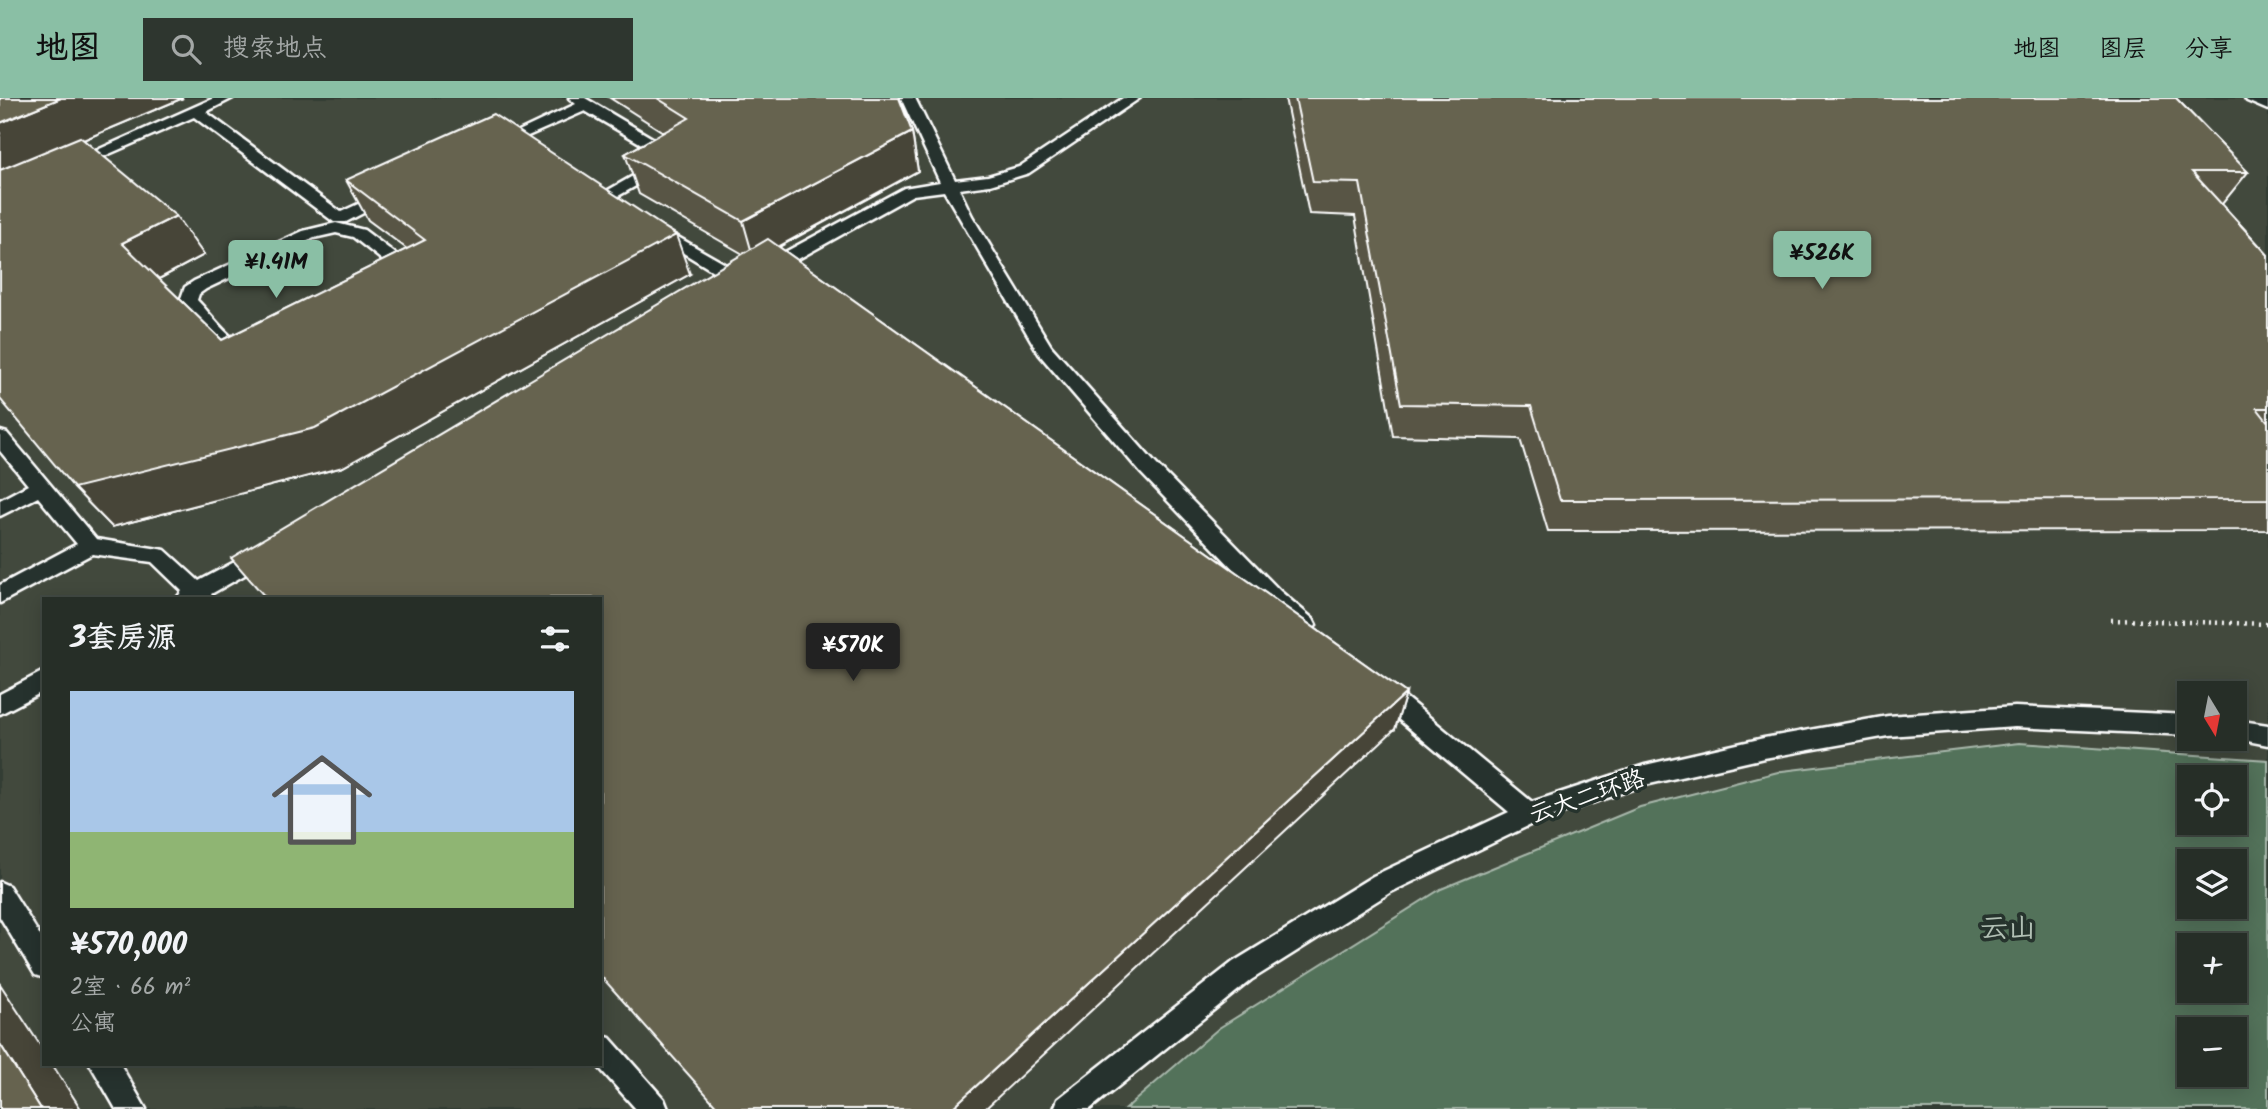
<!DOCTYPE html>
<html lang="zh">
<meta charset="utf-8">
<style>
:root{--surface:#262e27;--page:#2e362f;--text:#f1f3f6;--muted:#a4a8a7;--line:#424a44;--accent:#8abfa5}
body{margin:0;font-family:Kalam,"LXGW WenKai TC",sans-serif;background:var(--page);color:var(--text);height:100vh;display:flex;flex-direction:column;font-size:26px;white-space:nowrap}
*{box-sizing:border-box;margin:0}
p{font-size:23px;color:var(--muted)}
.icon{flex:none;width:38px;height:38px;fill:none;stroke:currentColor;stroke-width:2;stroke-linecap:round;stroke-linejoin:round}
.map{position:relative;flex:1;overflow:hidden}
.drawer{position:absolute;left:42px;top:499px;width:560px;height:469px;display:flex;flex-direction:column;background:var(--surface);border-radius:0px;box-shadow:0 4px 18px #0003,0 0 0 2px var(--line)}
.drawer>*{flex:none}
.needle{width:46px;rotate:170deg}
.tools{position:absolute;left:2177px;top:583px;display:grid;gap:14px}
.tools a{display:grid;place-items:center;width:70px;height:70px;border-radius:0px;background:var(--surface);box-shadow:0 4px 18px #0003,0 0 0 2px var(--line);font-size:35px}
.price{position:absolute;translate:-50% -60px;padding:0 16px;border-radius:7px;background:var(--accent);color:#111;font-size:23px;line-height:46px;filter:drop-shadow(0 2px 4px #0008)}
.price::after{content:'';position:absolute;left:50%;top:42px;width:21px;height:16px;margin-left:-10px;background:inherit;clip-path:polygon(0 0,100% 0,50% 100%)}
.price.current{background:#222;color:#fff}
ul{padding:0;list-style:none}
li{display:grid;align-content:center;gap:14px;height:371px;padding:0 28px}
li+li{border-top:2px solid var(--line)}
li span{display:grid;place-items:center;height:217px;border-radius:0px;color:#555}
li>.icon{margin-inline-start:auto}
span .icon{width:126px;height:126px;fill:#fffc;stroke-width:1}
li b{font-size:30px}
h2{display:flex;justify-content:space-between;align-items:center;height:84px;padding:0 28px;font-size:30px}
header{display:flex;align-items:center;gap:42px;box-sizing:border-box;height:98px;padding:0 35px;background:var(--accent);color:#111}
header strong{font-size:33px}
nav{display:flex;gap:38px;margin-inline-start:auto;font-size:24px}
.search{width:490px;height:63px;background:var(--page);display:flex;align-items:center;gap:18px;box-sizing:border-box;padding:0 24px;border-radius:0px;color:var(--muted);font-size:26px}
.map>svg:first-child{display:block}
</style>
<header>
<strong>地图</strong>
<div class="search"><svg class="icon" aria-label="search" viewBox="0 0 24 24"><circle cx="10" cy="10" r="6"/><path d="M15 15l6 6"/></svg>搜索地点</div>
<nav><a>地图</a><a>图层</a><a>分享</a></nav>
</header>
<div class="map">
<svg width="2268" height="1011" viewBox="0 0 2268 1011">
<rect width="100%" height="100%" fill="#333d34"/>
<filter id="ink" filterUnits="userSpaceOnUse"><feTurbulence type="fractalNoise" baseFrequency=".0143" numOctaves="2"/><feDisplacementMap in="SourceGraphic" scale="14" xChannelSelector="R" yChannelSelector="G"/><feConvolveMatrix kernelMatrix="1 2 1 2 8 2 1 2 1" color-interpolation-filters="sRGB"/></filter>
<g filter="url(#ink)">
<path fill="#42483c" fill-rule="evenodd" d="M0,0H2268V1011H0ZM44,500H600V966H44ZM2189,595H2235V640H2189ZM2189,679H2235V724H2189ZM2189,763H2235V808H2189ZM2189,847H2235V892H2189ZM2189,931H2235V976H2189Z"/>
<path fill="#53725a" stroke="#a9b8ac" stroke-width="2" fill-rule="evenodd" d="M2019,645L2268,662V1011H1125L1219,930L1441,791L1640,709L1782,673ZM2189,679H2235V724H2189ZM2189,763H2235V808H2189ZM2189,847H2235V892H2189ZM2189,931H2235V976H2189Z"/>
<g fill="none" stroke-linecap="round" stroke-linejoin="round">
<defs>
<path id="service" d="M214,0H233L206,14L341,114L382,95H394L396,98L346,124H334L194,19L79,69L74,71L66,66Z
M569,0H585L669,50L675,61L664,72L604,106L596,101L598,98L654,66L659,60L657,55L585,13L514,44H504L502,41L576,6Z
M901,0H915L955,82L988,78L1019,69L1123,0H1140L1029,75L990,87L959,91L972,118L1051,248L1155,365L1280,493L1313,521L1316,527L1313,533L1305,536L1297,533L1266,505L1141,375L1039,256L944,93L913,97L773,175H761V167L904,90L940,84Z
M2245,0L2268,2V12L2247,3Z
M336,125L364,132L409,166L414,176L401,197L275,258L254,263L231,258L180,203L185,189L194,183L303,133ZM336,135L353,139L396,173L395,183L389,189L264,249C235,255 216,221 197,202L199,196L206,191L314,140Z
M655,126L748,179L750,183L748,187H736L649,134V128Z
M0,333L7,335L96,441L165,452L199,483L257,452H271L274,457L271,462L211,496L213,500H177L182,493L152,464L92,456L0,505V487L77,446L38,399L0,418V402L28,387L0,353Z
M44,573V593L0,616V596Z
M1380,583L1388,585L1532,704L1645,667L1764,640L1888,618L2015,609L2189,617V637L2015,629L1888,638L1764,660L1645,687L1536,724L1391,794L1251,882L1090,1011H1054L1058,1001L1233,864L1373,778L1509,714L1372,599L1369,592L1372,585Z
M2235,622L2268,627V647L2232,640H2235Z
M0,784L9,788L44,844V880L35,877L0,819Z
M600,937L610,940L664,1001L668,1011H636L596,966H600Z
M90,966H120L146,1011H116Z"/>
</defs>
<use href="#service" stroke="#fff" stroke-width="5"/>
<path stroke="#fff" stroke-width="4.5" stroke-dasharray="2 5" stroke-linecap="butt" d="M2111,522L2268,526"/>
<use href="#service" fill="#26332d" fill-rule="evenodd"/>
</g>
<path fill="#585545" stroke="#fff" stroke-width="2" d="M0,0H183L83,42L204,157L159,181L222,242L407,151L368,122L346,82L690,176L343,369L112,429L74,390Z
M610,0H899L912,34L918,73L779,149L1406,595L1395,631L743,156L639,96L625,56L663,34Z
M1285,0H2176L2248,74L2222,106L2268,157V432L1548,433L1520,341L1393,338L1355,118L1309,116Z"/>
<path fill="#474538" stroke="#fff" stroke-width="2" d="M61,0H183L0,77V25Z
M912,34L918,73L754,162L743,123Z
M176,118L204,157L153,184L122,145Z
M676,137L690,176L343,369L112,429L74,390Z
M1406,595L1395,631L985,1011H951Z
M0,886L44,953V966H52L81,1011H41L0,946Z"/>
<path fill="#666350" stroke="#fff" stroke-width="2" d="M0,0H61L0,25Z
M657,0H899L912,34L743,123L625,56L689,20Z
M1295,0H2176L2248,74H2192L2268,157V310H2257L2268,324V401L1560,402L1531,308L1401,306L1360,85L1313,84Z
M493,16L676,137L315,330L74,390L0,301V72L80,39L176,118L122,145L222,242L425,142L346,82Z
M768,141L1406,595L951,1011H719L600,877V500H266L231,460Z
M0,946L41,1011H0Z"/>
</g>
<g text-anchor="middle" stroke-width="7" stroke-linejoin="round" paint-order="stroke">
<g font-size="24" fill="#fff" stroke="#26332d">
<text transform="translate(1587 698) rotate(-19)" y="8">云大二环路</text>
</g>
<g font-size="28" fill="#b2c0b5" stroke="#26332d">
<text x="2008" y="839">云山</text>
</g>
</g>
</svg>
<div class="tools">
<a><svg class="needle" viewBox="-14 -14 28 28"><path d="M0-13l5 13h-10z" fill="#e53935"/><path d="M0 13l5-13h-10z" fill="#a4a8a7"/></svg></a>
<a><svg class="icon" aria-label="locate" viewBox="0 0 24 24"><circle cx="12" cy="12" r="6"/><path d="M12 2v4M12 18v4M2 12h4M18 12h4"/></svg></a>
<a><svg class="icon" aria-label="layers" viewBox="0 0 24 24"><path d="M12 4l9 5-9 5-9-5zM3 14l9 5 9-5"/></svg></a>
<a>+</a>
<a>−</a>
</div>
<b class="price" style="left:1822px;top:193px">¥526K</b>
<b class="price" style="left:276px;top:202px">¥1.41M</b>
<b class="price current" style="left:853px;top:585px">¥570K</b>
<section class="drawer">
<h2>3套房源<svg class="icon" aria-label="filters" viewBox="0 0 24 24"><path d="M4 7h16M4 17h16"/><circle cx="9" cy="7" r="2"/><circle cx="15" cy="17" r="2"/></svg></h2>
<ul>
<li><span style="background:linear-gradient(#a9c7e8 65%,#8fb573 0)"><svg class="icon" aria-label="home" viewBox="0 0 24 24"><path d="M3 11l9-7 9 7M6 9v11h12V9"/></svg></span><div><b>¥570,000</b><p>2室 · 66 m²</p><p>公寓</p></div></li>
</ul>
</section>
</div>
